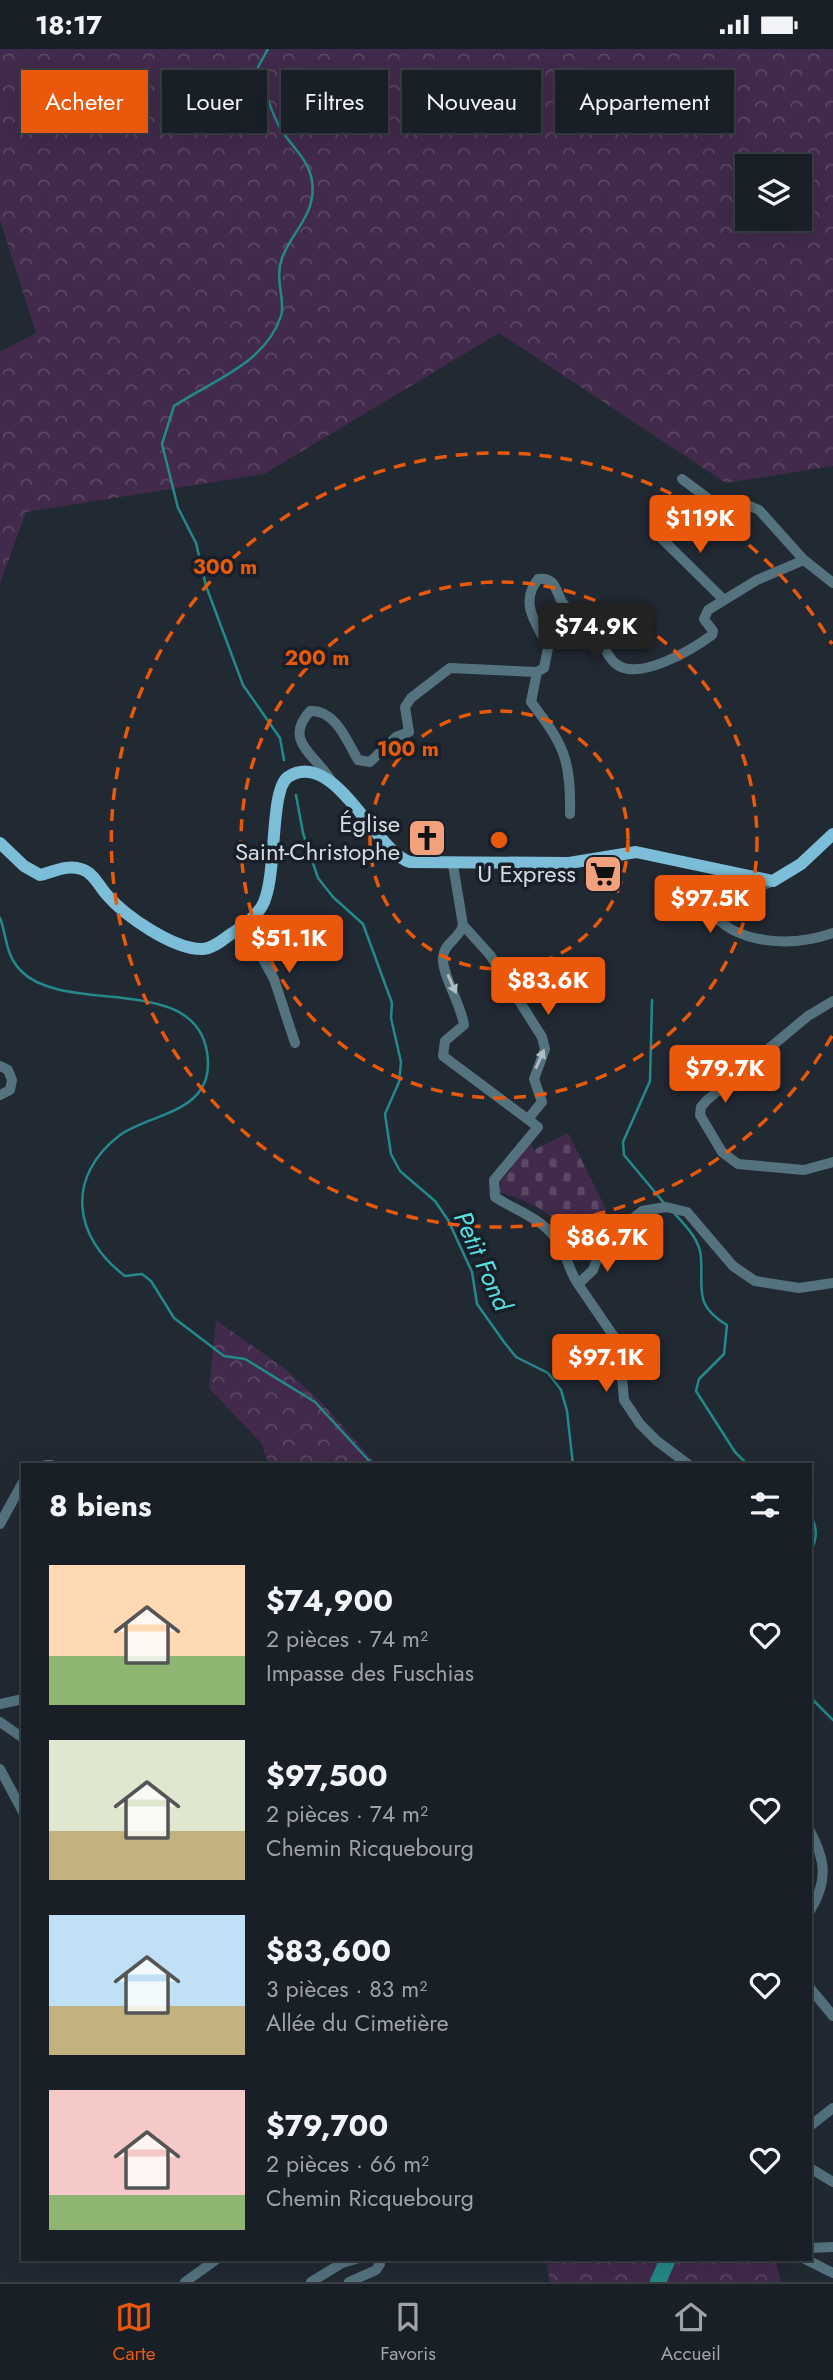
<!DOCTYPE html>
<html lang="fr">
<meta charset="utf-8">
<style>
:root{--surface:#191f26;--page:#262c32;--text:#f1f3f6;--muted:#9fa2a7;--line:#373d43;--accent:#ea580c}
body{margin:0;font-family:Jost,sans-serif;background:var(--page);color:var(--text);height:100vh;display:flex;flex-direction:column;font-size:26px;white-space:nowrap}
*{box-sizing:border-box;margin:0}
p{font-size:23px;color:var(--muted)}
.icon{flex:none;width:38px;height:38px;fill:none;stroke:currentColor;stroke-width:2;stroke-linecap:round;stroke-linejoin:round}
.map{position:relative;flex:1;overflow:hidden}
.sheet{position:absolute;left:21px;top:1414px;width:791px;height:798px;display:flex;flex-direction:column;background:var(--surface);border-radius:0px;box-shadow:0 7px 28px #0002,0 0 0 2px var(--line)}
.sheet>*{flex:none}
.banner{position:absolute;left:21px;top:21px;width:791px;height:63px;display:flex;gap:14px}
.buttons{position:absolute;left:735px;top:105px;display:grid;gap:14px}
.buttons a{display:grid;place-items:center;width:77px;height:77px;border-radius:0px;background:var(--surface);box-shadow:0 7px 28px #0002,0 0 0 2px var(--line);font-size:35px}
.price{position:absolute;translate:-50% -60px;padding:0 16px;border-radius:7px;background:var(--accent);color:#fff;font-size:23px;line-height:46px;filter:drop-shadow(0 2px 4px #0008)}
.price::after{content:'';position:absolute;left:50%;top:42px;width:21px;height:16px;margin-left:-10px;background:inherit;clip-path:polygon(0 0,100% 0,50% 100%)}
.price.current{background:#222;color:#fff}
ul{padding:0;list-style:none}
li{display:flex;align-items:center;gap:21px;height:175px;padding:0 28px}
li span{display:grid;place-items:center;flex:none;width:196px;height:140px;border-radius:0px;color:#555}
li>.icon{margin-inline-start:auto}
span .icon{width:84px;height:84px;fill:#fffc;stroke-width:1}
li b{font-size:30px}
h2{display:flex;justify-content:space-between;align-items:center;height:84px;padding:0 28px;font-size:30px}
.pill{padding:0 24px;border-radius:0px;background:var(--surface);box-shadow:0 7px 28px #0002,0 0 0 2px var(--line);font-size:24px;line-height:63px}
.pill.current{background:var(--accent);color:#fff}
.status{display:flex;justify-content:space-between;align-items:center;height:49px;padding:0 35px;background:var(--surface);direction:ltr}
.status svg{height:19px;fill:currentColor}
.tab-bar{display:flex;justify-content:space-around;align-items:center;height:98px;border-top:2px solid var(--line);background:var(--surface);font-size:19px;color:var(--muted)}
.tab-bar a{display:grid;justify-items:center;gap:4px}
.tab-bar .current{color:var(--accent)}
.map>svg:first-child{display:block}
</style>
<div class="status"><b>18:17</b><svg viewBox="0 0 49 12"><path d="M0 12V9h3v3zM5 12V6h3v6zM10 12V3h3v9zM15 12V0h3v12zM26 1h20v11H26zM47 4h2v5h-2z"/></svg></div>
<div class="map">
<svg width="833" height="2233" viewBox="0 0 833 2233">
<defs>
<pattern id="forest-crowns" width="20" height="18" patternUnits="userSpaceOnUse" patternTransform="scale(1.75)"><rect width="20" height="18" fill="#412a4b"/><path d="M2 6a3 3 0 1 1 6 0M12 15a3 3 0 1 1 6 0" fill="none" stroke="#5c4865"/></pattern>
<pattern id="cemetery-stones" width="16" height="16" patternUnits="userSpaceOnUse" patternTransform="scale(1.75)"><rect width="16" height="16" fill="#412a4b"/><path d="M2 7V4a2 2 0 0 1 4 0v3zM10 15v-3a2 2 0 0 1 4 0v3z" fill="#5c4865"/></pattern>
</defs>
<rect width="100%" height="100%" fill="#212933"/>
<path fill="url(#forest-crowns)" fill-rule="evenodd" d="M0,0H833V417L726,434L499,284L264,425L26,463L0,535V303L36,284L0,171ZM747,117H800V170H747Z
M216,1271L284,1319L323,1355L377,1416H269L261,1394L209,1339Z
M545,2210H775L781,2233H550Z"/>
<path fill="url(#cemetery-stones)" d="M568,1084L607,1162L601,1166L604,1172L593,1188L582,1212L575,1213C567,1169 539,1155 499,1143L501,1132L512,1119L510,1117L531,1094L534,1101Z"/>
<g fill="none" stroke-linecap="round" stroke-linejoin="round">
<path stroke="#248989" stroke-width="2.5" d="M268,0L258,18C264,39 271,64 282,82C293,99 309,111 312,132C317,165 292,182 282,209C274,231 286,251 281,267C265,315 213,331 174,357L162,395L178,459L196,494L206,537L243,636L280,689L284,711
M296,746L303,784L318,829L333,848L363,875L392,954L391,969L401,1013L399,1033L385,1065L391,1105L400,1122L435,1152L448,1171L472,1223L477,1255L504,1293L516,1308L548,1324L561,1341L567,1362L573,1416
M0,869C7,887 5,906 21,922C66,967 194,923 207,1003C217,1064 152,1063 120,1086C65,1128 73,1188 125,1227L142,1225L151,1232L174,1269L224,1307L245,1310L315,1353L373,1416
M652,951L650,1032L623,1093L624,1106L664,1154
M674,1164C686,1177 701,1192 701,1210C703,1242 694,1256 727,1276L724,1305L699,1330L696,1342L735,1403L748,1416
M810,1467C818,1478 817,1491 810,1503
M810,1648L833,1671"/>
<path stroke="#248989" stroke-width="16" d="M658,2233L668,2210"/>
<path stroke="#54737f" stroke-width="10" d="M682,430L710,451L745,455L759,461L804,511
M655,483L724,551
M537,623L544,619L548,599C538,575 518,556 538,530C556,528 555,541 562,553C570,565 585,573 594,583C603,593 606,607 616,615C639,633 693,600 712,586L713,582L704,570L708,561L757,531L804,511L833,534
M537,623L531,653C564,696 571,710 570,765
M332,733C317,706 282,693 310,662C335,660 347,692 358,711L370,713L396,688L409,683L405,658L411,649L450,619L537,623
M453,816L463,876C460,889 444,894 443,908C441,924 461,955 464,976L445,992L443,1007L538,1078L494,1131L495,1148C518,1163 543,1169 559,1194C567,1207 569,1222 578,1235L593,1221L604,1193L642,1162L666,1158L687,1163L733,1217L755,1232L799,1239L833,1234
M773,832C753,843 732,831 711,838L709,860C735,897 793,898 833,884
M244,876L274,930L295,994
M463,876L490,906L542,988L545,1000L534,1030L542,1053L528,1070
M833,952L808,967L707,1051L701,1058L700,1066L722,1103L738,1115L804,1121L833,1113
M0,1017L8,1021L12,1031L10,1041L0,1046
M578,1235L619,1295L624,1351L640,1375L657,1392L689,1416
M46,1416H51
M0,1475L23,1433
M0,1655L23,1650
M0,1673L23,1689
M0,1720L23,1763
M810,1782C826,1812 828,1832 810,1862
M810,1939L833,1967
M810,2077L833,2059
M810,2119L833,2133
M810,2199L833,2198
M805,2210L833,2224
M185,2233L217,2210
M311,2233L342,2214L356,2210
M349,2233L376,2221L380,2215L377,2210"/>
<path stroke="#7cbdd7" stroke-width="12" d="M0,794L24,817L40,826C53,823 68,815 81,820C93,823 99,837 107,846C125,867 174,901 203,900C214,899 222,891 231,885C243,877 255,869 262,857C278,830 269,741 288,728C335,698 375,803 410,813L569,814L636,803L773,832L801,815L833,785"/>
</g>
<defs><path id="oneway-solid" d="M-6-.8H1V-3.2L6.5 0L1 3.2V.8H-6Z" transform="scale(1.75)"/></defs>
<g fill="#afbcc4">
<use href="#oneway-solid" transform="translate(452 935) rotate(66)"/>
<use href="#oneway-solid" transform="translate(540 1010) rotate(-66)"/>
</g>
<g fill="none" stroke="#e8590c" stroke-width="3.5" stroke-dasharray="12 9">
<circle cx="499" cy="791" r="129"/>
<circle cx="499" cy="791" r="258"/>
<path d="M832 987A387 387 0 1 1 832 595"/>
</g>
<defs>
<symbol id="church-square" viewBox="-11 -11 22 22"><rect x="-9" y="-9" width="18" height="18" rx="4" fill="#f1a17c" stroke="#181f29"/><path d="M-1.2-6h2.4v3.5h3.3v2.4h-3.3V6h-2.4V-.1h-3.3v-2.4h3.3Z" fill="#111"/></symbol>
<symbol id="supermarket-square" viewBox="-11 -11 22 22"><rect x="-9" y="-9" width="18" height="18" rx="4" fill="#f1a17c" stroke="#181f29"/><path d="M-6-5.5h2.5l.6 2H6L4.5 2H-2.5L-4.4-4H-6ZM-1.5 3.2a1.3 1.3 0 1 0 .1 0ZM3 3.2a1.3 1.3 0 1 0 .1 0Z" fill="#111"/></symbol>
</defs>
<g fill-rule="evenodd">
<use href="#church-square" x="405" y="767" width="44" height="44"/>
<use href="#supermarket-square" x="581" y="803" width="44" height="44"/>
</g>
<g text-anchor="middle" stroke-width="7" stroke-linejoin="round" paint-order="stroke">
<g font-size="24" fill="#d6dbe2" stroke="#181f29" text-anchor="end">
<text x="400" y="783">Église<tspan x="400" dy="28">Saint-Christophe</tspan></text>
<text x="576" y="833">U Express</text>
</g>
<g font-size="26" font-style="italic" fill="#56e1e0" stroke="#181f29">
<text transform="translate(483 1212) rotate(66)" y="9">Petit Fond</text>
</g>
</g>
<circle cx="499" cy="791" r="10" fill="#e8590c" stroke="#181f29" stroke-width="3.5"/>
<g font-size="21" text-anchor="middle" font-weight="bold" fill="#e8590c" stroke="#181f29" stroke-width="7" stroke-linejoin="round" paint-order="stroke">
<text x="225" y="525">300 m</text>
<text x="317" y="616">200 m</text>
<text x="408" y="707">100 m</text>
</g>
</svg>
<div class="buttons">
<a><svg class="icon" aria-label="layers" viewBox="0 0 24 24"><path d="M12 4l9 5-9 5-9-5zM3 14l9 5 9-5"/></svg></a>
</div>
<b class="price" style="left:700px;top:506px">$119K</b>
<b class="price current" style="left:596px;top:614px">$74.9K</b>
<b class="price" style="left:710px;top:886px">$97.5K</b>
<b class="price" style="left:289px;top:926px">$51.1K</b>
<b class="price" style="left:548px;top:968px">$83.6K</b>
<b class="price" style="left:725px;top:1056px">$79.7K</b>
<b class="price" style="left:607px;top:1225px">$86.7K</b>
<b class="price" style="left:606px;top:1345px">$97.1K</b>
<div class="banner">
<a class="pill current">Acheter</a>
<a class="pill">Louer</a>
<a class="pill">Filtres</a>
<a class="pill">Nouveau</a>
<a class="pill">Appartement</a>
</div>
<section class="sheet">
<h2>8 biens<svg class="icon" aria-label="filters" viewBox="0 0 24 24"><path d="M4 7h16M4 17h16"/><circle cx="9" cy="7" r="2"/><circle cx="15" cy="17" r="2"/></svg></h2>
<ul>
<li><span style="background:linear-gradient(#ffd9b3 65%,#8fb573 0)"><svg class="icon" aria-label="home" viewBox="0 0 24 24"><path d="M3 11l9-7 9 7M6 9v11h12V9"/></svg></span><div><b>$74,900</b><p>2 pièces · 74 m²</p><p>Impasse des Fuschias</p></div><svg class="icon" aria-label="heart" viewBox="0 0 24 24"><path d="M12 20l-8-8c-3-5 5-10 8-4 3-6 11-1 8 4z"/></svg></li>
<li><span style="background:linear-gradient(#dfe7d0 65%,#c2b280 0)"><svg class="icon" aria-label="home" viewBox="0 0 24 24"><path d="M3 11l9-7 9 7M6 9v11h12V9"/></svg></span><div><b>$97,500</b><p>2 pièces · 74 m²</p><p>Chemin Ricquebourg</p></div><svg class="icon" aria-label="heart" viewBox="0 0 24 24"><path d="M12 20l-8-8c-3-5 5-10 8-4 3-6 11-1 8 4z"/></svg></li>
<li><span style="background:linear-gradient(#bfe0f5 65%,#c2b280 0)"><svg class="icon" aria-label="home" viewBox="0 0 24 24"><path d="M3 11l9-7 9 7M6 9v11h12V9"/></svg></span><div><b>$83,600</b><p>3 pièces · 83 m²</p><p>Allée du Cimetière</p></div><svg class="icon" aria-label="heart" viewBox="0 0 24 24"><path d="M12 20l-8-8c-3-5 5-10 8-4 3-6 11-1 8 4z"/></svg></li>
<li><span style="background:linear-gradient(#f6c9c9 75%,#8fb573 0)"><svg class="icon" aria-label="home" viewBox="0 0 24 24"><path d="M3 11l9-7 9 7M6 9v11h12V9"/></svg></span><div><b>$79,700</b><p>2 pièces · 66 m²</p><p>Chemin Ricquebourg</p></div><svg class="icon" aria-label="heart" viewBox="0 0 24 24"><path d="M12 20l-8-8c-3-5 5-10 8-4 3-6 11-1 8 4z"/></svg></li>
</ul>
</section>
</div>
<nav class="tab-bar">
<a class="current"><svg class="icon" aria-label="map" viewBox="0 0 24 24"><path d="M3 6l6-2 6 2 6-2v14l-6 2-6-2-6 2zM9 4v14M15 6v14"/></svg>Carte</a>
<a><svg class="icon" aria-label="saved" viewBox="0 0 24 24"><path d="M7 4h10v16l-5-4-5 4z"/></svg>Favoris</a>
<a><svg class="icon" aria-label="home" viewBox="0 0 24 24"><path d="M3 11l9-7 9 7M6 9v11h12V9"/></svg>Accueil</a>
</nav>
